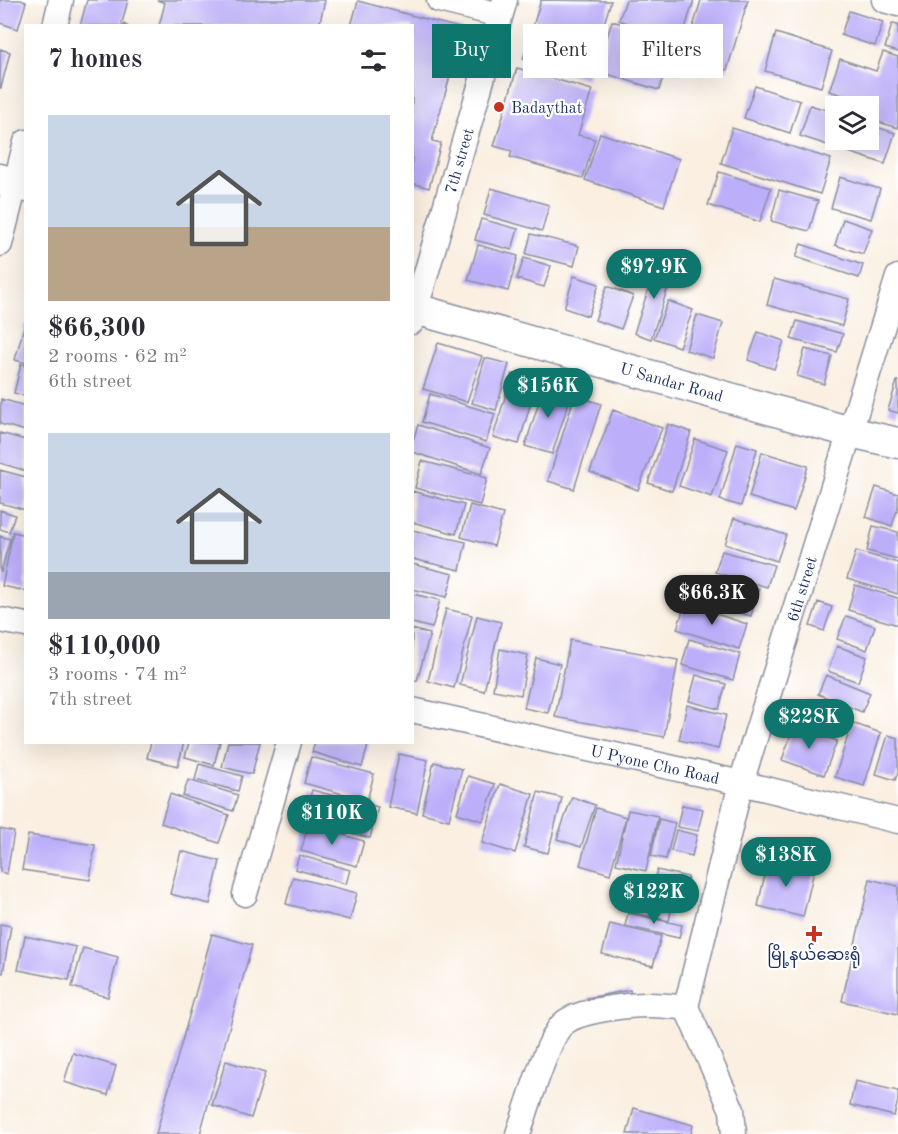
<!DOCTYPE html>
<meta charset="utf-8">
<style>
:root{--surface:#fff;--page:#f2f2f3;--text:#2b2b33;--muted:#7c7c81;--accent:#0f766e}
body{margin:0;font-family:"Old Standard TT","Noto Sans Myanmar",serif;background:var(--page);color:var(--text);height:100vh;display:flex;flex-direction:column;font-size:22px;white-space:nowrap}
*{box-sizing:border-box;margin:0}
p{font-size:20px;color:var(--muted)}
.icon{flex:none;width:33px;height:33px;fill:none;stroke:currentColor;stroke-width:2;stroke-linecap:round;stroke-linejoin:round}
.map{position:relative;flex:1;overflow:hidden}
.details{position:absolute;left:24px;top:24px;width:390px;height:720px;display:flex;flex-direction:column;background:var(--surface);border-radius:0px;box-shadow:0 6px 24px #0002}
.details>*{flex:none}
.hud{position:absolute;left:432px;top:24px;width:375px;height:54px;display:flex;gap:12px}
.controls{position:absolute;left:825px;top:96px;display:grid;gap:12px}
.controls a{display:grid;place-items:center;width:54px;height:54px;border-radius:0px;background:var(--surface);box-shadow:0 6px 24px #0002;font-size:30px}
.price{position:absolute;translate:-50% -51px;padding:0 14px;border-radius:21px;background:var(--accent);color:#fff;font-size:20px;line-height:39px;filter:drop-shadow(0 2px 3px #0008)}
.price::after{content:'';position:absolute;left:50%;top:36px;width:18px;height:14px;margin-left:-9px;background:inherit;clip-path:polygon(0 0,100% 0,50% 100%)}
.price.on{background:#222;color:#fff}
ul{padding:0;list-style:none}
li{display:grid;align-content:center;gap:12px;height:318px;padding:0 24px}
li span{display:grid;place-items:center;height:186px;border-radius:0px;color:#555}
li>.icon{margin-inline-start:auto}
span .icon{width:108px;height:108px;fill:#fffc;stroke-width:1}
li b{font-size:26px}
h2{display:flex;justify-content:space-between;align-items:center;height:72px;padding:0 24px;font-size:26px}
.pill{padding:0 21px;border-radius:0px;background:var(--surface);box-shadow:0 6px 24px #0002;font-size:21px;line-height:54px}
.pill.on{background:var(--accent);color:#fff}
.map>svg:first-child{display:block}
</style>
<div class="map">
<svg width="898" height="1134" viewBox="0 0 898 1134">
<rect width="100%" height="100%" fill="#fff"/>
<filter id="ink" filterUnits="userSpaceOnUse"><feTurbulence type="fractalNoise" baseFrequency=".0167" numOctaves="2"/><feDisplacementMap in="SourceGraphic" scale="12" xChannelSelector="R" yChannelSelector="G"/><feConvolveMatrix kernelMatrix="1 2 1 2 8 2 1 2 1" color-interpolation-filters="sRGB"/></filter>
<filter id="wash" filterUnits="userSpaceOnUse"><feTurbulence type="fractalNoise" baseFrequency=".008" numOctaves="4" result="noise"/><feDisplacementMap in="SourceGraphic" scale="24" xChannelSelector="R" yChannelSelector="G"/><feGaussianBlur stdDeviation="1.35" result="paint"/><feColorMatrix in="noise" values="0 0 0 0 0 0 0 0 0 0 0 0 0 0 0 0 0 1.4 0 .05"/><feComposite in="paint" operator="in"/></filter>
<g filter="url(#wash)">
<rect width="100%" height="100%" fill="#faefe1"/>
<g id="blocks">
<path fill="#bcaef9" d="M0,0H21L26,2L18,29L0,23Z
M87,0H128L122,23L127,26H80Z
M157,0H325L319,26H159L165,3Z
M541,0L611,1L587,79L523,59Z
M626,0H694L681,41L675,39L659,90L597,71L612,21L630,26V24L619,20Z
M701,0H748L727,70L684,57Z
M358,1L463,29L432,141L441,143L429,188L412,183V26H351Z
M849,11L883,22L875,46L841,35Z
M892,24L898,25V52L885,48Z
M776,33L832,51L821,87L765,71Z
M0,49L10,52L1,88H0Z
M883,52L898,57V128L868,119V106H864L865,102L829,91L840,59L876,71Z
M517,68L592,90L578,135L595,139L583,178L510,157L512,151L494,146Z
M755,86L800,101L790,133L744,118Z
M810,105L836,113V140H868V124L895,133L885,164L800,136Z
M732,128L831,159L820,194L721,163Z
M600,133L679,159L664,206L585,180Z
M719,172L771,188L760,222L708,205Z
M840,177L880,189L871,219L831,208Z
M491,188L549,205L542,231L484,215Z
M779,190L818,201L809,231L771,221Z
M481,219L518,229L512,250L475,240Z
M843,219L872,229L863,254L835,245Z
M531,234L579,246L574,266L526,254Z
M801,244L863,265L859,278L796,257Z
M478,245L518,256L508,291L468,280Z
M524,258L551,266L544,287L517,279Z
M658,260L675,266L651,339L634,333Z
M574,276L599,284L588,316L564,308Z
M774,279L849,299L842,326L767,305Z
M607,286L633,296L621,329L595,320Z
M668,301L693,310L679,347L654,338Z
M697,315L723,323L713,358L686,350Z
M797,321L843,334L837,352L791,339Z
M25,323H26V363L15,360Z
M758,332L784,341L774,369L748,360Z
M438,343L482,356L467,402L423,389Z
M805,349L832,356L824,384L797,376Z
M485,358L509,364L496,410L472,403Z
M21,364L26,365V396L14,393Z
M512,374L537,381L519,444L493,437Z
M897,381H898V413L888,410Z
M545,383L572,392L552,454L525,446Z
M430,394L495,414L486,442L422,422Z
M575,395L601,404L574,489L548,481Z
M1,399L26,406V431L0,424Z
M613,410L662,428L638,490L590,472Z
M668,424L691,432L672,491L648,483Z
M418,425L490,448L481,474L412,452V443Z
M0,433L26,440V471L0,463Z
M695,439L728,450L712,497L679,486Z
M737,443L757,449L741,506L720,500Z
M762,452L808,466L794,511L749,497Z
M422,461L487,478L480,505L415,488Z
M0,470L26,477V510L0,503Z
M876,487L898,494V507L892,526L866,517Z
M412,491L464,505L456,534L412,522Z
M470,505L503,514L494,546L461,537Z
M0,510L15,515L9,532L0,529Z
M734,518L786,535L777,561L725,544Z
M873,526L898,532V559L867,551Z
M412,530L466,542L460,570L412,559Z
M13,532L26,535V591L2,586Z
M0,536L10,539L1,572H0Z
M722,551L774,565L767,587L715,572Z
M856,551L898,563V594L847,579Z
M412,564L453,574L447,597L412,589Z
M718,577L759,588L751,616L711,605Z
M855,585L898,598V625L848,610Z
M412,594L440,600L432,628L412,623Z
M818,602L832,607L824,631L810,626Z
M685,604L747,624L739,649L677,629Z
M446,609L472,615L454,688L428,681Z
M477,616L501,622L484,691L460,685Z
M846,616L875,626L867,650L837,639Z
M412,629L430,634L417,681L412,679Z
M689,639L740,654L733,680L682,665Z
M570,640L678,660L664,737L555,717Z
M837,646L867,657L858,682L828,671Z
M500,649L528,655L521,695L493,690Z
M536,658L560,664L548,713L524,708Z
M696,675L726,684L719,709L689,701Z
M826,675L870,693L862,712L818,694Z
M809,699L844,712L835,736L800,723Z
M687,705L726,715L718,749L679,740Z
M852,723L881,733L864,786L835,777Z
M794,726L837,741L824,775L782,760Z
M888,735L898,738V772L895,780L876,774Z
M151,742H184L178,766L147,758Z
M189,742H220L214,765L185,757Z
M228,742H260L252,774L222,767Z
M315,742H369L362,767L312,752Z
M399,754L428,760L417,813L388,807Z
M311,757L374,774L367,801L304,783Z
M434,762L462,769L449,820L422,813Z
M199,764L242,776L238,791L195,780Z
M468,776L495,784L483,821L457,813Z
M188,780L238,795L233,811L183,796Z
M500,784L533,794L515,853L482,843Z
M312,790L378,807L370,838L303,821Z
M538,792L562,798L548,853L524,847Z
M170,794L229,815L219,843L161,823Z
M572,797L595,805L581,847L557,839Z
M682,805L703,809L698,831L677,827Z
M596,808L626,817L610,874L580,865Z
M628,810L658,816L646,871L616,864Z
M659,819L675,823L666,859L651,856Z
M308,825L364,841L357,866L301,851Z
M0,829L14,832L7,874L0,872Z
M676,830L697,835L692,856L671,851Z
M28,835L95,845L90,880L22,870Z
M181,851L220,861L210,904L170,894Z
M299,855L350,870L346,884L295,869Z
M768,860L814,871L803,917L758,906Z
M657,870L688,877L683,899L652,892Z
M293,877L357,893L350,920L286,904Z
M870,879L898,886V1014L842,1001Z
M627,890L673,900L669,921L622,910Z
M628,913L682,925L679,938L625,926Z
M0,924L11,926L3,973L0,972Z
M610,924L661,936L653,966L602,954Z
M212,934L252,945L200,1134H156Z
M25,936L76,947L69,980L18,970Z
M83,948L118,957L108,997L72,987Z
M630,990L632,1001L589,1009L587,998Z
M73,1053L116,1066L108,1095L64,1082Z
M226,1061L265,1073L251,1118L212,1105Z
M855,1081L898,1091V1101L894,1116L850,1105Z
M634,1108L693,1125L691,1134H627Z"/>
</g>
</g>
<g filter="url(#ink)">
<use href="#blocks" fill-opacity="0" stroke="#8a8fa0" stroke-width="1.5"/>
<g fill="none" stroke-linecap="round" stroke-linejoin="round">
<defs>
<g id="minor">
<path d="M439,0L500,15"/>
<path d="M884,0L898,4"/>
<path d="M55,26L61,0"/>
<path d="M0,244L26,142"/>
<path id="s1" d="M412,322L505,0"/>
<path d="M0,620L26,625"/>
<path id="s2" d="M412,710L741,783L898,821"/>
<path d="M245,894L289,742"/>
<path id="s3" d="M686,1007L741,783L898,277"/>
<path d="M686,1007L732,1110L734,1134"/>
<path d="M518,1134C526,1112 548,1035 564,1023C580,1010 627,1005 649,1005C661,1005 674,1007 686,1007"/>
</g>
<g id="major">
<path d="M0,179L26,187"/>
<path id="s4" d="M412,308L850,432L898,443"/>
</g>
</defs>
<use href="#minor" stroke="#8a8fa0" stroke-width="27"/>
<use href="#major" stroke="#8a8fa0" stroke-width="33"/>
<use href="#minor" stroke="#fff" stroke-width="24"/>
<use href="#major" stroke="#fff" stroke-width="30"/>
</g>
</g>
<g fill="#c8321e" stroke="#fff" stroke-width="2">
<circle cx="499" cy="107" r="6"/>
<path d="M811 925h6v6h6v6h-6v6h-6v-6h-6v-6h6z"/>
</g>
<g text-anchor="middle" stroke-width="4.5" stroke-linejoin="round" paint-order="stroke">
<g font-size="16" fill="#1b2f5e" stroke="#fff" text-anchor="start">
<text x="511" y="113">Badaythat</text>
<text x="814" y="960" text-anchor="middle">မြို့နယ်ဆေးရုံ</text>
</g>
<g font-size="16" fill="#1b2f5e" stroke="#fff">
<text dy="6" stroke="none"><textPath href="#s1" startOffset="168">7th street</textPath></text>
<text dy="6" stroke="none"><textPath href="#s4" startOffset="270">U Sandar Road</textPath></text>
<text dy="6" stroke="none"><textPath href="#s3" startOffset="434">6th street</textPath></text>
<text dy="6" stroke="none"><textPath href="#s2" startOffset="249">U Pyone Cho Road</textPath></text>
</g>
</g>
</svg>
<div class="controls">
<a><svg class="icon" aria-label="layers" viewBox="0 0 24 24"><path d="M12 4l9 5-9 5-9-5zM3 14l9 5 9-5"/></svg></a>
</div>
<b class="price" style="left:654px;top:300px">$97.9K</b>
<b class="price" style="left:548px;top:419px">$156K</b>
<b class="price on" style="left:712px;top:626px">$66.3K</b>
<b class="price" style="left:809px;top:750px">$228K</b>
<b class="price" style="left:332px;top:846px">$110K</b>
<b class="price" style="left:786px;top:888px">$138K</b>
<b class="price" style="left:654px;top:925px">$122K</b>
<div class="hud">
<a class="pill on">Buy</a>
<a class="pill">Rent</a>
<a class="pill">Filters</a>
</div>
<section class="details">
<h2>7 homes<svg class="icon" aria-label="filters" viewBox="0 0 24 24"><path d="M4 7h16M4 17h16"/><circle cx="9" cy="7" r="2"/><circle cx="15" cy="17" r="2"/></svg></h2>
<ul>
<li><span style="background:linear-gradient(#c9d6e8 60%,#b9a48a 0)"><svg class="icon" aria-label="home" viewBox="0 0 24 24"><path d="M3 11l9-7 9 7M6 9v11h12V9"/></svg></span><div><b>$66,300</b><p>2 rooms · 62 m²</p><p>6th street</p></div></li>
<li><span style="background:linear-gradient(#c9d6e8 75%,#9aa5b1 0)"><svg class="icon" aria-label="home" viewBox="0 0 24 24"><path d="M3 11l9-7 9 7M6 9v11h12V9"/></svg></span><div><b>$110,000</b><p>3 rooms · 74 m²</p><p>7th street</p></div></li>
</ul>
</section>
</div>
